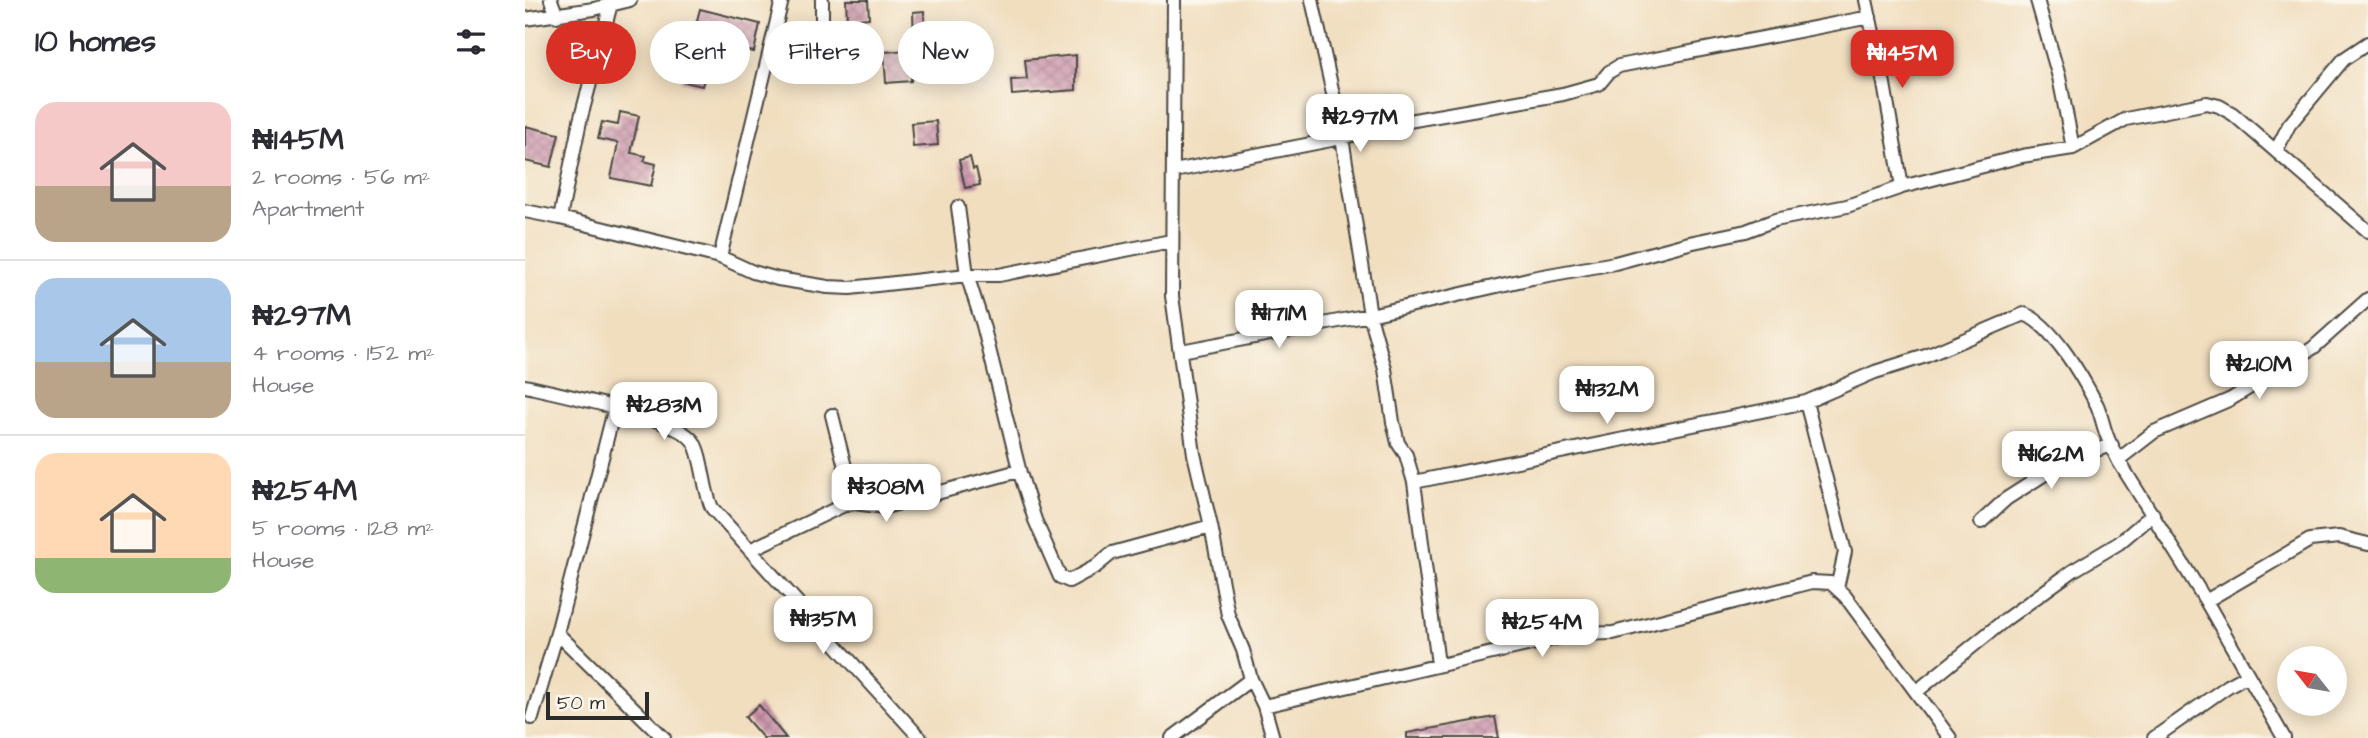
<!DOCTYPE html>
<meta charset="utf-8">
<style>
:root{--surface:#fff;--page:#f2f2f3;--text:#2b2b33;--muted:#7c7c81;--line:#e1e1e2;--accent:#d93025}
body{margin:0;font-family:"Architects Daughter",sans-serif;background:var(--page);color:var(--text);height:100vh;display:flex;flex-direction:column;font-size:26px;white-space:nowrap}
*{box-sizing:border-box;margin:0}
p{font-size:23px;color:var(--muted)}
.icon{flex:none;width:38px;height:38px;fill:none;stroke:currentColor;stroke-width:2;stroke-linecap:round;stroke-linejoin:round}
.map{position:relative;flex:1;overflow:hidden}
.drawer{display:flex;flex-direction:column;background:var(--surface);width:525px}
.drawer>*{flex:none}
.top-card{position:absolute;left:21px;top:21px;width:665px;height:63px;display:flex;gap:14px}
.needle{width:46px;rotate:301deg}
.buttons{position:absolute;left:1752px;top:646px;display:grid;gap:14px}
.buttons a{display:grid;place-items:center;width:70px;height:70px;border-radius:50%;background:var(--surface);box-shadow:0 4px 18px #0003;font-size:35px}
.scale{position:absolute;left:21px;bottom:18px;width:103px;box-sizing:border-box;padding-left:7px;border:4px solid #2b2b2b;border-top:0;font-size:19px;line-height:24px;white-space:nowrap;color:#2b2b2b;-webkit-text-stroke:5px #fbf7ec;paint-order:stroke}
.price{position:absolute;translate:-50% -60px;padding:0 16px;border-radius:14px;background:#fff;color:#222;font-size:23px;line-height:46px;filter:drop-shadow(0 2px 4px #0008)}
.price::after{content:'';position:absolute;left:50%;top:42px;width:21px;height:16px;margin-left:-10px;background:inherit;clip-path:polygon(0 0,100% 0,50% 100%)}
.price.on{background:var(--accent);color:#fff}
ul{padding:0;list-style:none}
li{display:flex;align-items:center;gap:21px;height:175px;padding:0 35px}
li+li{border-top:2px solid var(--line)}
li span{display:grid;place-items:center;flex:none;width:196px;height:140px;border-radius:21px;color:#555}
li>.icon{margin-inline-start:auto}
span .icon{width:84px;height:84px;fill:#fffc;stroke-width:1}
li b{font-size:30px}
h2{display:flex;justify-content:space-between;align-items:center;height:84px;padding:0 35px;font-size:30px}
.pill{padding:0 24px;border-radius:32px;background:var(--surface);box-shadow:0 4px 18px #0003;font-size:24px;line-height:63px}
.pill.on{background:var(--accent);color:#fff}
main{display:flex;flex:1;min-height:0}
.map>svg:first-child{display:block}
</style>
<main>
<section class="drawer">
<h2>10 homes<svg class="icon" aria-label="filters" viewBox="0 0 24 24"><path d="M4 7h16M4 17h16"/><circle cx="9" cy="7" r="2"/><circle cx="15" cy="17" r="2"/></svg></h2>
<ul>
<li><span style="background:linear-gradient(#f6c9c9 60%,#b9a48a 0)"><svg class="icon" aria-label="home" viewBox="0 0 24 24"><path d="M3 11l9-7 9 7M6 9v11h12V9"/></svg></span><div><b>₦145M</b><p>2 rooms · 56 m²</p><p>Apartment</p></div></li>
<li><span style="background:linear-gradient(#a9c7e8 60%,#b9a48a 0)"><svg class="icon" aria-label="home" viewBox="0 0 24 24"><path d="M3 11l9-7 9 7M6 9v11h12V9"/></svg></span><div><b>₦297M</b><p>4 rooms · 152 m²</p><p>House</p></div></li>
<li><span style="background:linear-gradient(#ffd9b3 75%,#8fb573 0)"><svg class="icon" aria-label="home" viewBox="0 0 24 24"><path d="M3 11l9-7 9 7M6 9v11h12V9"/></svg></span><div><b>₦254M</b><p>5 rooms · 128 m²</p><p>House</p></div></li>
</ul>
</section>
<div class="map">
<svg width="1843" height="738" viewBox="0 0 1843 738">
<defs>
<pattern id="building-cross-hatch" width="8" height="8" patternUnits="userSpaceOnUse" patternTransform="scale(1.75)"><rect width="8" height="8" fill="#cb94ab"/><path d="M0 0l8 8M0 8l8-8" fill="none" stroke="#a5798b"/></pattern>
</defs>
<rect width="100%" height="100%" fill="#fbf7ec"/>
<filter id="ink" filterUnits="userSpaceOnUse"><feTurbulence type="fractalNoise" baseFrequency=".0143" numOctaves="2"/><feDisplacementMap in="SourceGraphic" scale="14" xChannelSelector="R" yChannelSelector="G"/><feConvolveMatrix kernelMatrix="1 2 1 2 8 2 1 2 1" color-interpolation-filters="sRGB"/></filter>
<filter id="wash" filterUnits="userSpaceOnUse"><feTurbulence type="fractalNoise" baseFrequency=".00686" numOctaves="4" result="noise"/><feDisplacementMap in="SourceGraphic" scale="28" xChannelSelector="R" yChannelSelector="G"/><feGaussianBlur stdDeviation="1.57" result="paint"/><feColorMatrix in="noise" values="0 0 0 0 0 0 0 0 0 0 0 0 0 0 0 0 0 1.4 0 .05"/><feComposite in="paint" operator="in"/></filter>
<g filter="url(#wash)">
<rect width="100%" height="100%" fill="#f1debf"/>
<g id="blocks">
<path fill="url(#building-cross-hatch)" d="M321,0H343L344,18L322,20Z
M175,9L235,24L229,52L190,44L177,86L156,81Z
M399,11L400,40H389L388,12Z
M398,49L400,76L386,78V81L361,83L359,52Z
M262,54H288V71L262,70Z
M551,55V90L487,95L486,80L502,79L500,60Z
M95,112L114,116L106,153L121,156L119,161L131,164L126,186L86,178L93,143L73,139L77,122L93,125Z
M411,121L413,145L388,147L386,123Z
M0,126L34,134L26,167L0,161Z
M445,157L448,169L451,168L455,185L440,188L434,160Z
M234,705L261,738H238L220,717Z
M970,717L974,738H882V733Z"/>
</g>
</g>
<g filter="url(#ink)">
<use href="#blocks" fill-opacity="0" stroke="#494641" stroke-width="2"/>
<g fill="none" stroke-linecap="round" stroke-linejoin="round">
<defs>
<path id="minor" d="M26,0L32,16
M649,0L647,296L669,454L686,526L703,615L718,650L726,679L739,706L748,738
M787,0L815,125L845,315L860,369L868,422L873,443L881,455L889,482L913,664
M1341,0L1359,84L1377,187
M1512,0L1534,77L1548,148
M86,4L55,121L35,218L195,257L228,272L253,279L303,287L325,288L442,275H474L646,241
M0,19L69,9L105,0
M297,73V0
M1751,151L1764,125L1819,59L1843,43
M649,171L816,138L872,123L1038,94L1074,84L1084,72L1094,66L1345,17
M433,207L442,275L458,325L495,473L510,520L535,577L544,581L570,567L587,553L686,526
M0,211L35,218
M195,257L257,0
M656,351L845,315L1007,278L1090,263L1164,243L1221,231L1250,220L1322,206L1377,187L1497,156L1548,148L1601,119L1682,103L1694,106L1708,114L1843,231
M0,386C31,393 152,418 168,441C178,456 178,489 187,508L395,738
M1281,402L1320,552L1312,588
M307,415L329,503
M1593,460L1629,432L1706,399L1788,348L1843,299
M889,482L1281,402L1350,372L1401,356L1499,314C1527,324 1558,378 1572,405C1576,414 1578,426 1582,436C1585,444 1589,452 1593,460L1681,601L1759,738
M1456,522L1481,499L1545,458L1587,445
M225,550L317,506L329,503L360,507L486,473H495
M1681,601L1785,540L1814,537L1843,544
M32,633L139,738
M1391,692L1481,619L1549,570L1594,543L1628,514
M739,706L1049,634L1088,633L1287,582L1306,583L1320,596L1425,738
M7,718L32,633L90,407
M647,738L726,679
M1629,738L1703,686L1723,675"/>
</defs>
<use href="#minor" stroke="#494641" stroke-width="16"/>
<use href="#minor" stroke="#fff" stroke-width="12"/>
</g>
</g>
</svg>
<div class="buttons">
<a><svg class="needle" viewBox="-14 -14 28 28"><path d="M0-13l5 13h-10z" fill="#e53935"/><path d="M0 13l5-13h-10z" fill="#7c7c81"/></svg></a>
</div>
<div class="scale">50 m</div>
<b class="price on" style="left:1377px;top:90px">₦145M</b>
<b class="price" style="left:835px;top:154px">₦297M</b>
<b class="price" style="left:754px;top:350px">₦171M</b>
<b class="price" style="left:1734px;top:401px">₦210M</b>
<b class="price" style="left:1082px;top:426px">₦132M</b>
<b class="price" style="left:139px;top:442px">₦283M</b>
<b class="price" style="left:1526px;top:491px">₦162M</b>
<b class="price" style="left:361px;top:524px">₦308M</b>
<b class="price" style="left:298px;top:656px">₦135M</b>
<b class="price" style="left:1017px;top:659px">₦254M</b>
<div class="top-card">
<a class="pill on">Buy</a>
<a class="pill">Rent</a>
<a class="pill">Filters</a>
<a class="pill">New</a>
</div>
</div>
</main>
